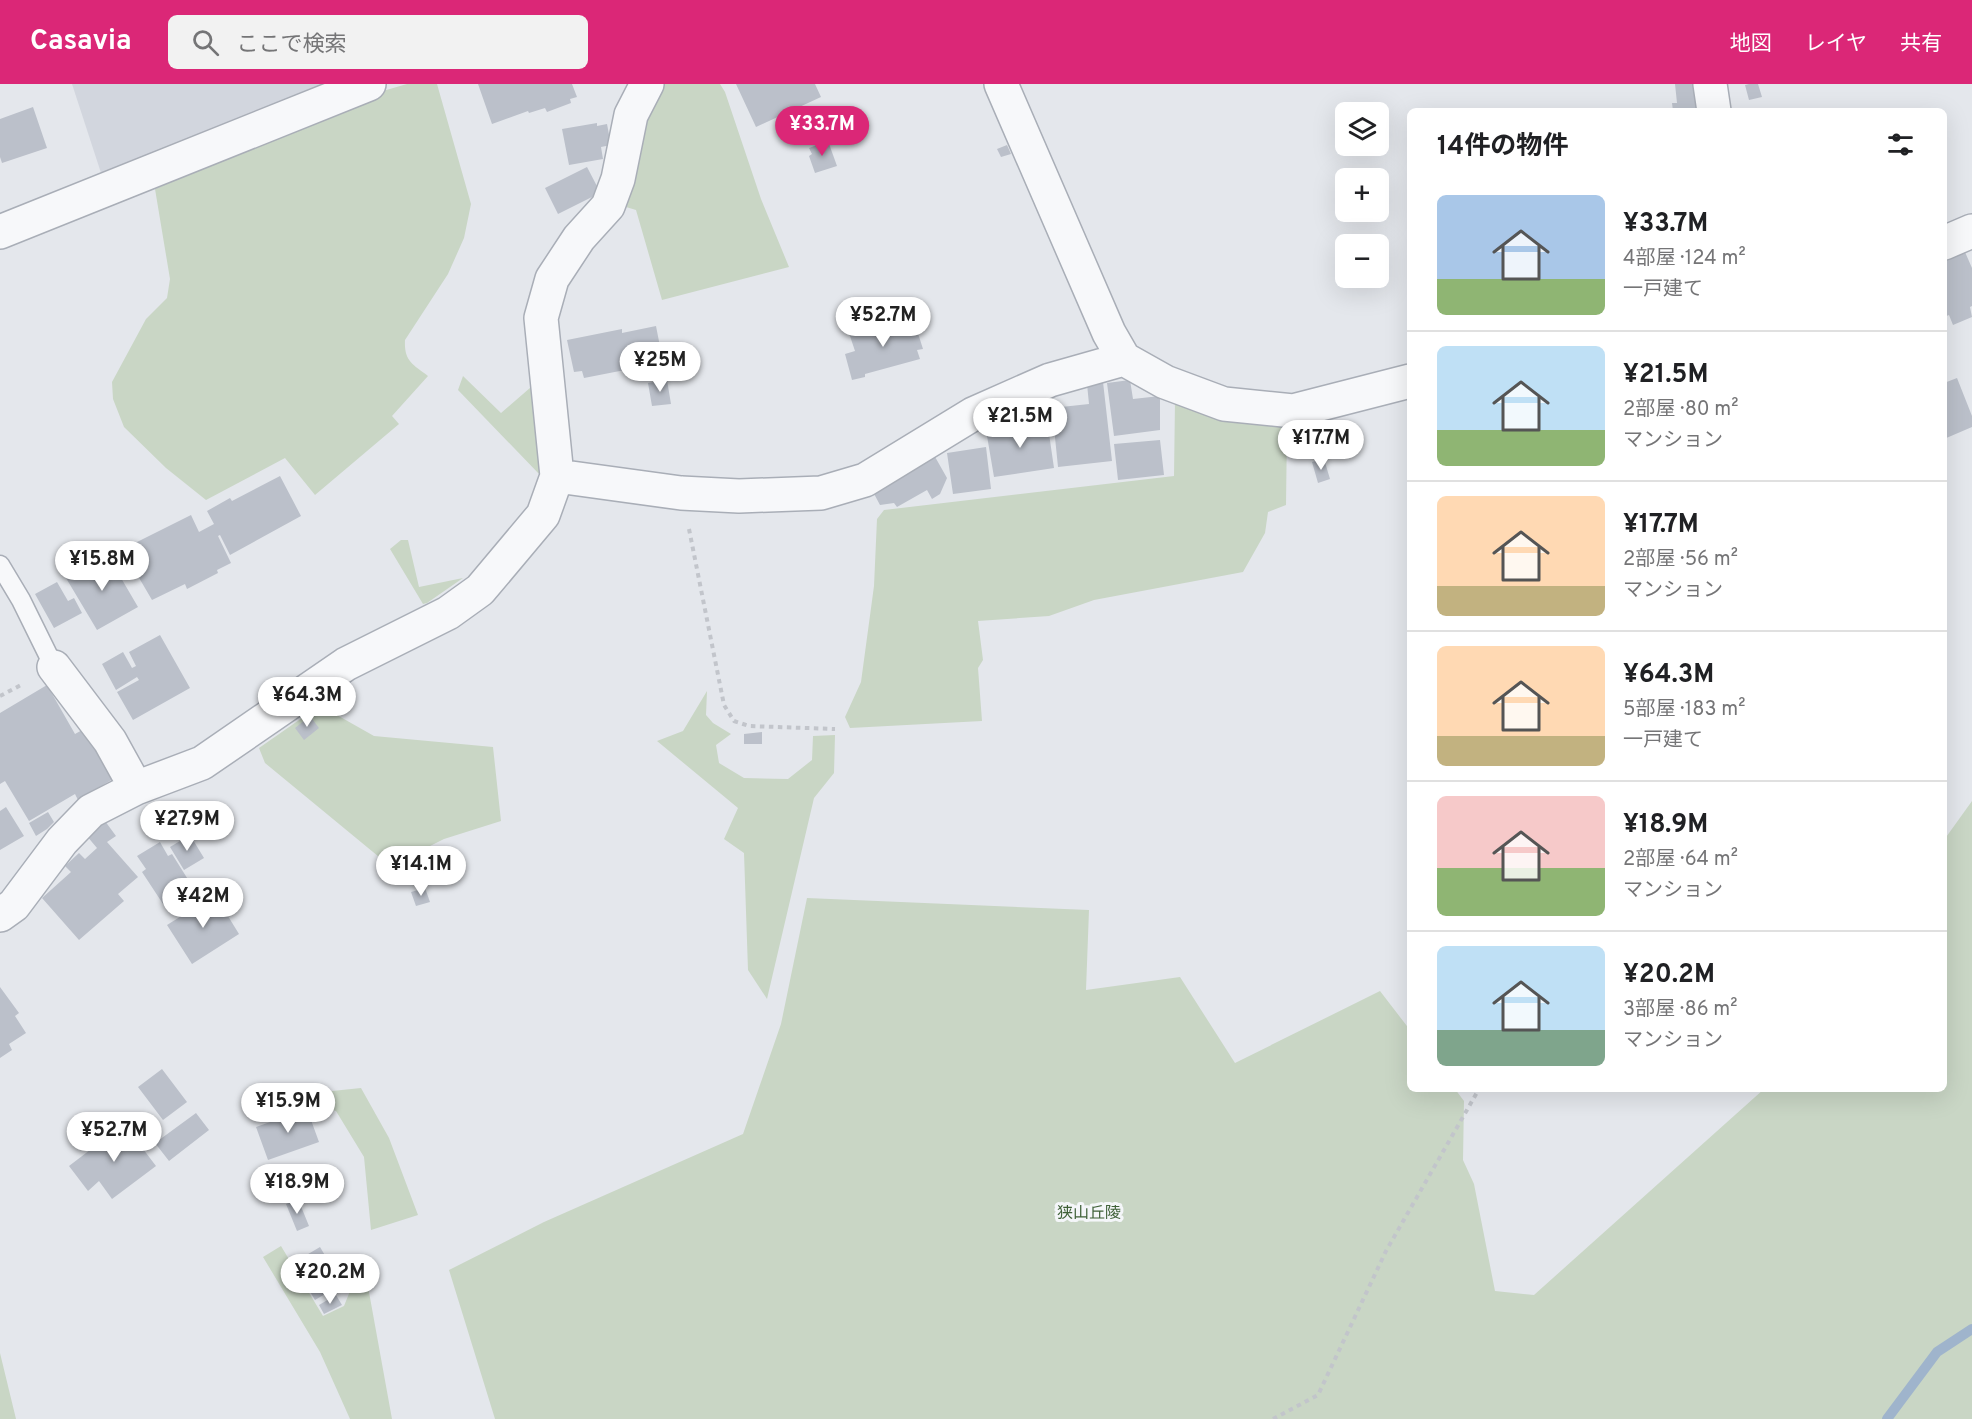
<!DOCTYPE html>
<html lang="ja">
<meta charset="utf-8">
<style>
:root{--surface:#fff;--page:#f2f2f2;--text:#202124;--muted:#757577;--line:#e0e0e0;--accent:#db2777}
body{margin:0;font-family:Overpass,"Noto Sans JP",sans-serif;background:var(--page);color:var(--text);height:100vh;display:flex;flex-direction:column;font-size:22px;white-space:nowrap}
*{box-sizing:border-box;margin:0}
p{font-size:20px;color:var(--muted)}
.icon{flex:none;width:33px;height:33px;fill:none;stroke:currentColor;stroke-width:2;stroke-linecap:round;stroke-linejoin:round}
.map{position:relative;flex:1;overflow:hidden}
.sheet{position:absolute;left:1407px;top:24px;width:540px;height:984px;display:flex;flex-direction:column;background:var(--surface);border-radius:9px;box-shadow:0 6px 24px #0002}
.sheet>*{flex:none}
.fabs{position:absolute;left:1335px;top:18px;display:grid;gap:12px}
.fabs a{display:grid;place-items:center;width:54px;height:54px;border-radius:9px;background:var(--surface);box-shadow:0 6px 24px #0002;font-size:30px}
.price{position:absolute;translate:-50% -51px;padding:0 14px;border-radius:21px;background:#fff;color:#222;font-size:20px;line-height:39px;filter:drop-shadow(0 2px 3px #0008)}
.price::after{content:'';position:absolute;left:50%;top:36px;width:18px;height:14px;margin-left:-9px;background:inherit;clip-path:polygon(0 0,100% 0,50% 100%)}
.price.current{background:var(--accent);color:#fff}
ul{padding:0;list-style:none}
li{display:flex;align-items:center;gap:18px;height:150px;padding:0 30px}
li+li{border-top:2px solid var(--line)}
li span{display:grid;place-items:center;flex:none;width:168px;height:120px;border-radius:9px;color:#555}
li>.icon{margin-inline-start:auto}
span .icon{width:72px;height:72px;fill:#fffc;stroke-width:1}
li b{font-size:26px}
h2{display:flex;justify-content:space-between;align-items:center;height:72px;padding:0 30px;font-size:26px}
header{display:flex;align-items:center;gap:36px;box-sizing:border-box;height:84px;padding:0 30px;background:var(--accent);color:#fff}
header strong{font-size:28px}
nav{display:flex;gap:33px;margin-inline-start:auto;font-size:21px}
.search{width:420px;height:54px;background:var(--page);display:flex;align-items:center;gap:15px;box-sizing:border-box;padding:0 21px;border-radius:9px;color:var(--muted);font-size:22px}
.map>svg:first-child{display:block}
</style>
<header>
<strong>Casavia</strong>
<div class="search"><svg class="icon" aria-label="search" viewBox="0 0 24 24"><circle cx="10" cy="10" r="6"/><path d="M15 15l6 6"/></svg>ここで検索</div>
<nav><a>地図</a><a>レイヤ</a><a>共有</a></nav>
</header>
<div class="map">
<svg width="1972" height="1335" viewBox="0 0 1972 1335">
<rect width="100%" height="100%" fill="#e4e7ec"/>
<path fill="#d2d6de" d="M72,0H325L102,92Z"/>
<path fill="#c9d6c5" d="M407,0H437L471,120L464,154L448,190L405,256C404,277 412,280 428,292L392,332L399,340L315,411L285,374L206,416L166,384L124,343L113,315L112,298L146,235L167,214L170,195L155,105L376,9Z
M661,0H720L725,8L761,115L789,183L662,216L636,126L626,123L635,98L645,29Z
M463,292L501,329L538,297L540,391L458,306Z
M1175,317L1243,339L1287,344L1286,421L1268,428L1265,449L1243,488L1094,516L1049,532L978,537L983,576L978,584L982,637L850,644L845,633L861,598L874,502L877,435L884,426L1174,392Z
M401,456H408L419,503L463,494L427,519L423,520L390,465Z
M707,607L706,631L713,639L731,650L716,661L719,679L744,694L788,695L812,676L813,652L835,651L834,689L814,714L767,915L748,886L744,769L724,755L738,724L657,657L683,647Z
M328,626L374,652L493,663L501,737L444,755L390,782L265,679L259,664L312,627Z
M1972,717V1335H495L449,1186L544,1138L743,1050L781,940L807,814L1089,826L1086,906L1180,893L1235,979L1380,907L1410,946V1005H1455L1464,1017L1463,1076L1474,1100L1495,1207L1534,1211L1764,1005H1944V756Z
M361,1004L389,1054L418,1131L371,1146L364,1073L336,1027L313,1021V1009Z
M281,1162L323,1232L344,1222L363,1175L392,1335H350L320,1268L263,1173Z
M0,1269L16,1335H0Z"/>
<g fill="none" stroke-linecap="round" stroke-linejoin="round">
<path stroke="#9fb4cc" stroke-width="10" d="M1887,1335L1937,1268L1972,1245"/>
</g>
<path fill="#bbc0ca" d="M478,0H572L577,13L570,15L571,19L547,28L545,24L529,29L528,27L492,40Z
M736,0H815L821,13L756,43Z
M1675,0H1695L1699,27H1673L1672,19H1677Z
M1749,0H1758L1762,13L1749,16L1745,1Z
M33,23L47,64L2,79L0,73V35Z
M597,39V42L607,40L611,61L601,63L603,75L569,81L562,45Z
M828,57L837,82L815,89L809,72L812,70L809,64Z
M1007,61L1011,70L1001,73L997,65Z
M587,83L599,106L598,110L558,130L545,104Z
M1965,168L1972,184V222L1970,223L1972,233L1953,241L1949,231L1944,233V177Z
M906,233L908,242L915,240L923,265L917,266L920,275L865,290V293L852,296L845,270L855,267L849,249Z
M656,242L665,288L632,295L630,285L584,294L582,287L574,288L567,256L622,245V249Z
M1957,294L1972,332V343L1944,355V299Z
M667,296L671,320L652,322L648,299Z
M1130,296L1133,315L1160,312V346L1114,352L1107,299Z
M1103,298L1112,377L1058,383L1052,324L1089,320L1087,300Z
M1047,336L1054,384L994,393L986,346Z
M1160,356L1164,391L1118,396L1114,360Z
M986,363L991,405L953,410L947,369Z
M934,371L947,394L940,410L932,415L927,406L897,423L894,419L880,421L872,406Z
M1324,375L1330,395L1318,399L1312,378Z
M280,392L301,432L230,471L220,451L218,452L231,479L217,486L218,489L187,505L185,500L152,516L128,475L132,473L127,463L191,431L199,448L214,440L207,427L230,414L232,417Z
M107,470L138,523L97,546L66,494Z
M57,498L68,517L74,514L82,529L54,544L35,510Z
M160,551L190,604L133,636L117,608L139,596L137,593L116,606L102,580L123,568L132,584L136,582L129,568Z
M47,601L75,650L84,645L113,695L78,716L75,710L29,737L5,697L0,700V629Z
M310,632L319,644L304,656L295,644Z
M762,648V660H744V650Z
M6,723L24,752L0,766V727Z
M48,728L54,738L47,745L36,752L29,739Z
M105,737L116,752L107,758L138,793L118,810L124,817L79,856L42,814L71,788L65,782L79,769L85,775L97,764L86,751Z
M190,751L204,774L184,786L170,763Z
M160,758L168,772L172,770L194,805L165,823L142,788L146,785L137,772Z
M425,804L430,818L416,822L411,808Z
M215,811L239,850L192,880L167,841Z
M0,903L19,929L15,932L26,949L9,960L12,966L0,974Z
M162,985L187,1018L163,1036L138,1003Z
M307,1025L319,1058L268,1076L256,1043Z
M196,1029L209,1046L169,1077L155,1059Z
M124,1040L156,1082L112,1115L99,1097L88,1107L69,1082Z
M298,1115L309,1142L297,1147L286,1120Z
M320,1163L342,1200L315,1216L293,1179Z
M336,1211L342,1221L324,1230L319,1221Z"/>
<g fill="none" stroke-linecap="round" stroke-linejoin="round">
<defs>
<path id="service" d="M0,481L21,516L54,583"/>
<path id="minor" d="M1001,0L1109,249L1124,275L1165,298L1224,320L1293,327L1410,297
M1710,0L1714,27
M0,148L369,0
M1944,159L1972,147
M557,392L681,409L739,412L821,409L865,396L973,330L1050,296L1124,275
M54,583L110,657L136,704
M0,831L14,821L62,757L91,727L136,704L202,679L346,580L448,529L480,506L543,431L557,392L541,234L552,195L579,154L608,122L618,95L631,31L647,0"/>
</defs>
<use href="#service" stroke="#a9aeb7" stroke-width="21"/>
<use href="#minor" stroke="#a9aeb7" stroke-width="36"/>
<path stroke="#c2c5cb" stroke-width="4" stroke-dasharray="4.5 4.5" stroke-linecap="butt" d="M689,445L724,621L734,637L749,642L835,645
M0,612L23,600
M1273,1335L1318,1311L1386,1167L1479,1005"/>
<use href="#service" stroke="#f7f8fa" stroke-width="18"/>
<use href="#minor" stroke="#f7f8fa" stroke-width="33"/>
</g>
<g text-anchor="middle" stroke-width="6" stroke-linejoin="round" paint-order="stroke">
<g font-size="16" fill="#3f6138" stroke="#f4f6f9">
<text x="1089" y="1134">狭山丘陵</text>
</g>
</g>
</svg>
<div class="fabs">
<a><svg class="icon" aria-label="layers" viewBox="0 0 24 24"><path d="M12 4l9 5-9 5-9-5zM3 14l9 5 9-5"/></svg></a>
<a>+</a>
<a>−</a>
</div>
<b class="price current" style="left:822px;top:73px">¥33.7M</b>
<b class="price" style="left:883px;top:264px">¥52.7M</b>
<b class="price" style="left:660px;top:309px">¥25M</b>
<b class="price" style="left:1020px;top:365px">¥21.5M</b>
<b class="price" style="left:1321px;top:387px">¥17.7M</b>
<b class="price" style="left:102px;top:508px">¥15.8M</b>
<b class="price" style="left:307px;top:644px">¥64.3M</b>
<b class="price" style="left:187px;top:768px">¥27.9M</b>
<b class="price" style="left:421px;top:813px">¥14.1M</b>
<b class="price" style="left:203px;top:845px">¥42M</b>
<b class="price" style="left:288px;top:1050px">¥15.9M</b>
<b class="price" style="left:114px;top:1079px">¥52.7M</b>
<b class="price" style="left:297px;top:1131px">¥18.9M</b>
<b class="price" style="left:330px;top:1221px">¥20.2M</b>
<section class="sheet">
<h2>14件の物件<svg class="icon" aria-label="filters" viewBox="0 0 24 24"><path d="M4 7h16M4 17h16"/><circle cx="9" cy="7" r="2"/><circle cx="15" cy="17" r="2"/></svg></h2>
<ul>
<li><span style="background:linear-gradient(#a9c7e8 70%,#8fb573 0)"><svg class="icon" aria-label="home" viewBox="0 0 24 24"><path d="M3 11l9-7 9 7M6 9v11h12V9"/></svg></span><div><b>¥33.7M</b><p>4部屋 · 124 m²</p><p>一戸建て</p></div></li>
<li><span style="background:linear-gradient(#bfe0f5 70%,#8fb573 0)"><svg class="icon" aria-label="home" viewBox="0 0 24 24"><path d="M3 11l9-7 9 7M6 9v11h12V9"/></svg></span><div><b>¥21.5M</b><p>2部屋 · 80 m²</p><p>マンション</p></div></li>
<li><span style="background:linear-gradient(#ffd9b3 75%,#c2b280 0)"><svg class="icon" aria-label="home" viewBox="0 0 24 24"><path d="M3 11l9-7 9 7M6 9v11h12V9"/></svg></span><div><b>¥17.7M</b><p>2部屋 · 56 m²</p><p>マンション</p></div></li>
<li><span style="background:linear-gradient(#ffd9b3 75%,#c2b280 0)"><svg class="icon" aria-label="home" viewBox="0 0 24 24"><path d="M3 11l9-7 9 7M6 9v11h12V9"/></svg></span><div><b>¥64.3M</b><p>5部屋 · 183 m²</p><p>一戸建て</p></div></li>
<li><span style="background:linear-gradient(#f6c9c9 60%,#8fb573 0)"><svg class="icon" aria-label="home" viewBox="0 0 24 24"><path d="M3 11l9-7 9 7M6 9v11h12V9"/></svg></span><div><b>¥18.9M</b><p>2部屋 · 64 m²</p><p>マンション</p></div></li>
<li><span style="background:linear-gradient(#bfe0f5 70%,#7fa58c 0)"><svg class="icon" aria-label="home" viewBox="0 0 24 24"><path d="M3 11l9-7 9 7M6 9v11h12V9"/></svg></span><div><b>¥20.2M</b><p>3部屋 · 86 m²</p><p>マンション</p></div></li>
</ul>
</section>
</div>
